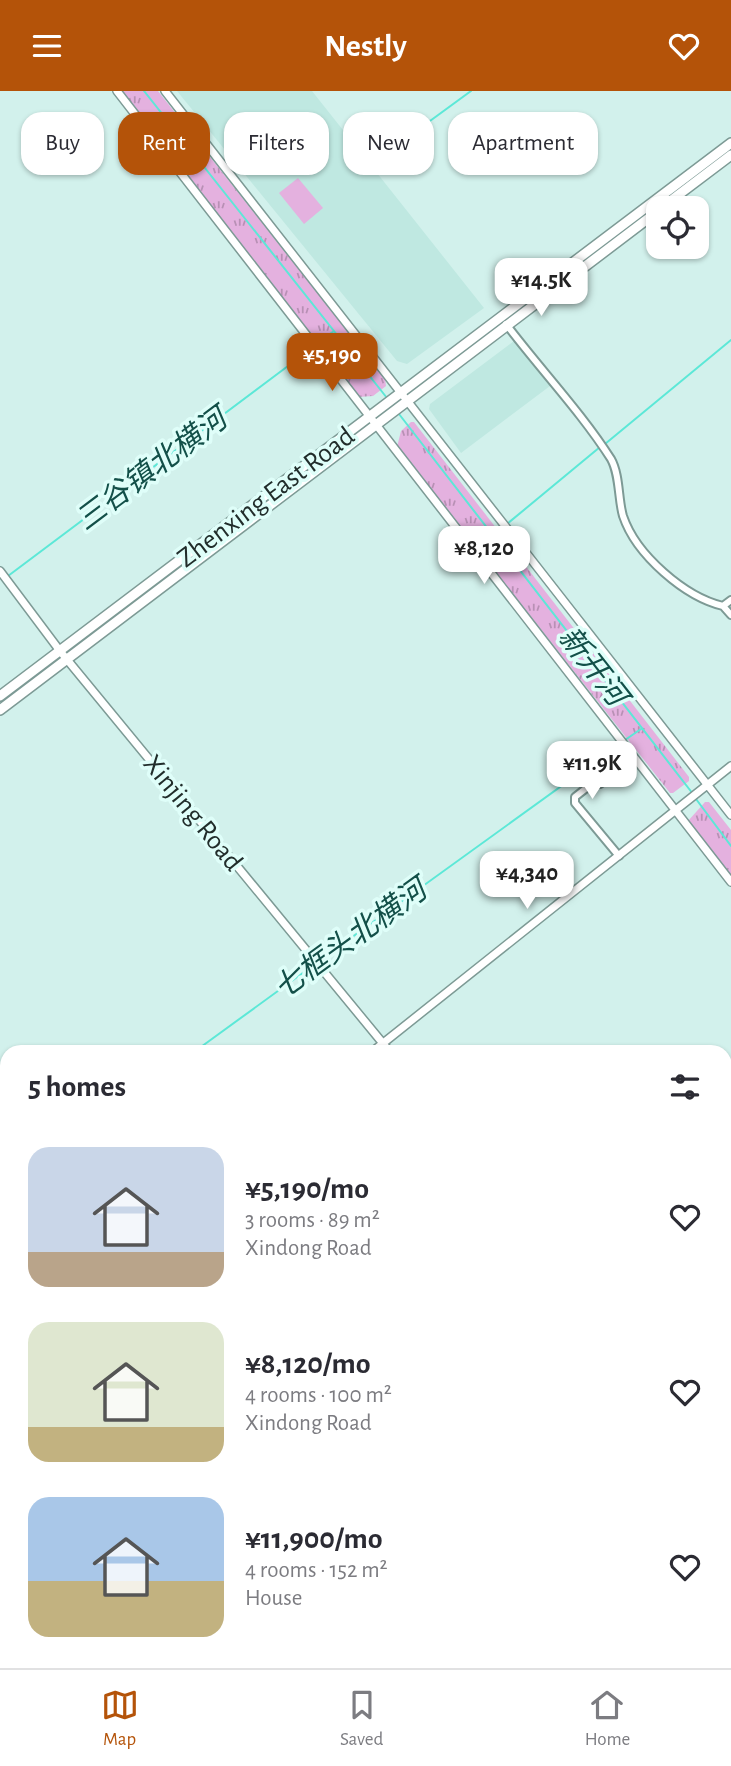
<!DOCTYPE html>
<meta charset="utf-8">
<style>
:root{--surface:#fff;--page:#f7f7f7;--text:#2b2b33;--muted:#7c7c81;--line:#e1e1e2;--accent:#b45309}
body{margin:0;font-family:"Alegreya Sans","Noto Sans SC",sans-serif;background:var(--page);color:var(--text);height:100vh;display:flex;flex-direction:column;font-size:26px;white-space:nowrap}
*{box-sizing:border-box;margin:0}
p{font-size:23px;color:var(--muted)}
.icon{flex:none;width:38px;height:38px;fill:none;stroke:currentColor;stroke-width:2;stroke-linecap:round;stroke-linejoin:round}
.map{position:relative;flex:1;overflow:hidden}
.details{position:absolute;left:0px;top:954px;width:732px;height:625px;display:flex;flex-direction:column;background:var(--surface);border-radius:21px 21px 0 0;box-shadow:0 2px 5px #0004}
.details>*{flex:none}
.hud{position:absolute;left:21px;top:21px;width:690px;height:63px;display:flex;gap:14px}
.tools{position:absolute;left:646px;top:105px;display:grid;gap:14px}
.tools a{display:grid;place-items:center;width:63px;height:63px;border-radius:14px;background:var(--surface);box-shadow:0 2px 5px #0004;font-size:35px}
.price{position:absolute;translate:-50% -60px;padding:0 16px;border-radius:14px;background:#fff;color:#222;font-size:23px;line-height:46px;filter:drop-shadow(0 2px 4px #0008)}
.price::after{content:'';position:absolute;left:50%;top:42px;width:21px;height:16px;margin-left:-10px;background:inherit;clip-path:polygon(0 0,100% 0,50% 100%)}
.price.selected{background:var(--accent);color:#fff}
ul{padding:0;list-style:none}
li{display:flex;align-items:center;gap:21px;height:175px;padding:0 28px}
li span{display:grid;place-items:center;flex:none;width:196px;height:140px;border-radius:21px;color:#555}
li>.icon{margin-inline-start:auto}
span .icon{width:84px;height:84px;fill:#fffc;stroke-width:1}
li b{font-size:30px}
h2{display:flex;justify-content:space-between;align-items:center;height:84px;padding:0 28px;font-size:30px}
.tag{padding:0 24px;border-radius:21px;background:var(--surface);box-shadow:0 2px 5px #0004;font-size:24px;line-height:63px}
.tag.selected{background:var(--accent);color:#fff}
header{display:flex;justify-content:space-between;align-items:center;height:91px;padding:0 28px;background:var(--accent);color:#fff;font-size:32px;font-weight:700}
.menu{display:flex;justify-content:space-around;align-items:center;height:98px;border-top:2px solid var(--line);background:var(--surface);font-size:19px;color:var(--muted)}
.menu a{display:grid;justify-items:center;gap:4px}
.menu .selected{color:var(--accent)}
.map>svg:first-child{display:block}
</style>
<header><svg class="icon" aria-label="menu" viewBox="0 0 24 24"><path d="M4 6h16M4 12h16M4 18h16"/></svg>Nestly<svg class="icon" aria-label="heart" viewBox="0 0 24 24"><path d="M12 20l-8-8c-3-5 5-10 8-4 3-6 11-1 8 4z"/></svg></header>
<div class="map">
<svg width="731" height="1577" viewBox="0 0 731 1577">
<defs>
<pattern id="grass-tufts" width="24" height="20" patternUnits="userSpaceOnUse" patternTransform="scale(1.75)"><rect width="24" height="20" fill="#e4b1df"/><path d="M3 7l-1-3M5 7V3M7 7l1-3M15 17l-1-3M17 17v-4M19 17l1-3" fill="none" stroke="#b890b5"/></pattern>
<pattern id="park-dots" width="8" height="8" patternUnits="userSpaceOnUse" patternTransform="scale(1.75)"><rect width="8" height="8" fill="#e4b1df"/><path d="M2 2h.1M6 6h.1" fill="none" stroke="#b890b5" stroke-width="1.8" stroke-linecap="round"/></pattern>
</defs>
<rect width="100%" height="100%" fill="#d2f1ec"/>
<path fill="#bfe8e1" d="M177,0H312L484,217L407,273L397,270Z
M518,247L554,292L461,362L429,318L430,313Z
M0,1236L7,1244V1572H331L336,1577H0Z"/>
<path fill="url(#grass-tufts)" d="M122,0H158L385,288L386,295L373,305L358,306Z
M411,331H414L689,686V690L673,702H670L397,356L401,340Z
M705,711H709L731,739V785L688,730Z
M731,1339V1492L725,1498L724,1345Z
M457,1572H649L643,1577H463Z"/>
<path fill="url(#park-dots)" d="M1,1447L7,1455V1566L0,1574Z"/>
<path fill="#e4b1df" d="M298,87L323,117L304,133L279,102Z"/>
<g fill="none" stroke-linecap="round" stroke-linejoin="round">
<path stroke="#5ce8d7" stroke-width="2" d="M144,0L387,307
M367,76L471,0
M316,253L334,240
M399,323L693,703
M605,353L731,249
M507,433L600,356
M494,444L503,436
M8,485L312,257
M625,649L641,638
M696,708L731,755
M319,870L621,652
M194,961L315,873
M0,1101L7,1096
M449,1577L456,1572"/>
<defs>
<path id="minor" d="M506,233C540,278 581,321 611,368C620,384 618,408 623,425C636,464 685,506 723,515
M731,509L723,515L731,524
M600,693L619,679L622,670
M619,765L575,712V706L631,662
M0,1437L7,1444
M106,1572L108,1577"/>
<path id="tertiary" d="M117,0L731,791
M165,0L731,724
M0,480L60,560L390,961
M372,961L731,675
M724,1031L731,1026
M0,1034L7,1042
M0,1221L7,1229
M724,1334L731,1328
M724,1371L731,1377"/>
<path id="secondary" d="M661,117L731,64
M0,605L731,52
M0,619L658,120"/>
<path id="primary" d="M0,1112L7,1120
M0,1148L7,1156
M724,1515L731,1508
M724,1532L731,1526
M396,1572L402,1577
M428,1572L435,1577
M658,1577L664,1572
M676,1577L682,1572"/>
</defs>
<use href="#minor" stroke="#7d9a95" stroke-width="10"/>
<use href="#tertiary" stroke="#7d9a95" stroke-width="10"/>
<use href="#secondary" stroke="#7d9a95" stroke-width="12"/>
<use href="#primary" stroke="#7d9a95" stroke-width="13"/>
<use href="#minor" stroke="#fff" stroke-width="6"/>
<use href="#tertiary" stroke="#fff" stroke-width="7"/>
<use href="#secondary" stroke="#fff" stroke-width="9"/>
<use href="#primary" stroke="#fff" stroke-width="10"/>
</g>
<g text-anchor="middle" stroke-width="7" stroke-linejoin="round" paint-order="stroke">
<g font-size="28" fill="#212d2b" stroke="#dffef9">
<text transform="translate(265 405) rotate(-37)" y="10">Zhenxing East Road</text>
<text transform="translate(194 721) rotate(51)" y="10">Xinjing Road</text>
</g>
<g font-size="30" font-style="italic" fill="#135049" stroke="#dffef9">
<text transform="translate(151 378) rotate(-37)" y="10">三谷镇北横河</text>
<text transform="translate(593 575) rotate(52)" y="10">新开河</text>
<text transform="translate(350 848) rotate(-36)" y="10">七框头北横河</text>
</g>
</g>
</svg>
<div class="tools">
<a><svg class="icon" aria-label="locate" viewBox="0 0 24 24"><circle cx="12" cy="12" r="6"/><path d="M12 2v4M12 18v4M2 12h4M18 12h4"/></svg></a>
</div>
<b class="price" style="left:541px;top:227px">¥14.5K</b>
<b class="price selected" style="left:332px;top:302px">¥5,190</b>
<b class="price" style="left:484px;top:495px">¥8,120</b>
<b class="price" style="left:592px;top:710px">¥11.9K</b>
<b class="price" style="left:527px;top:820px">¥4,340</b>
<div class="hud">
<a class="tag">Buy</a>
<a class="tag selected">Rent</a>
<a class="tag">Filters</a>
<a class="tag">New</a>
<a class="tag">Apartment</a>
</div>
<section class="details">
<h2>5 homes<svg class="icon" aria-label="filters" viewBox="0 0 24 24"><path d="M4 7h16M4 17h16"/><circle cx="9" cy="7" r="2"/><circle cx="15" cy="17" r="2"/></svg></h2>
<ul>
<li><span style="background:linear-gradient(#c9d6e8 75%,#b9a48a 0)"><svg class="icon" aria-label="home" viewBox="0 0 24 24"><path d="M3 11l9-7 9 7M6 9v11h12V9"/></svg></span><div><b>¥5,190/mo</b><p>3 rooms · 89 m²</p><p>Xindong Road</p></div><svg class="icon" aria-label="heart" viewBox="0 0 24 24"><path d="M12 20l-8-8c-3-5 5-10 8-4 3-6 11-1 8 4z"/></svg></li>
<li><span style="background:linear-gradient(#dfe7d0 75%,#c2b280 0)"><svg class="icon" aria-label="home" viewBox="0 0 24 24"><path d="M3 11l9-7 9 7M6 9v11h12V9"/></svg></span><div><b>¥8,120/mo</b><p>4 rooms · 100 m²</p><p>Xindong Road</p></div><svg class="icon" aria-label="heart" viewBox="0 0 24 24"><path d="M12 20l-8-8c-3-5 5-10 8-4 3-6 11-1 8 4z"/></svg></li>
<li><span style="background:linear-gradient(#a9c7e8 60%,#c2b280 0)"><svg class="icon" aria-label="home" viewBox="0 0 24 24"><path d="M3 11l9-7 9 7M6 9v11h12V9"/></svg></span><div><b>¥11,900/mo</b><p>4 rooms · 152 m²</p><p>House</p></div><svg class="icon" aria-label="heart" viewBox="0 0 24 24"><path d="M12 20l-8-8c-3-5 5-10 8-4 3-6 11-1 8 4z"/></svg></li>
</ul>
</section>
</div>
<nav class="menu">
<a class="selected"><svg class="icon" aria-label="map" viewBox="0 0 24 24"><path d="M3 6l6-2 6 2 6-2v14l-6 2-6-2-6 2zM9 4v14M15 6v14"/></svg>Map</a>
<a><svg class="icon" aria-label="saved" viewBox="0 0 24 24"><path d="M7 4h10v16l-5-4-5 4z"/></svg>Saved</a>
<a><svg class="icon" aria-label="home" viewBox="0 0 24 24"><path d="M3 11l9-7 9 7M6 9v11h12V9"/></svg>Home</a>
</nav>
